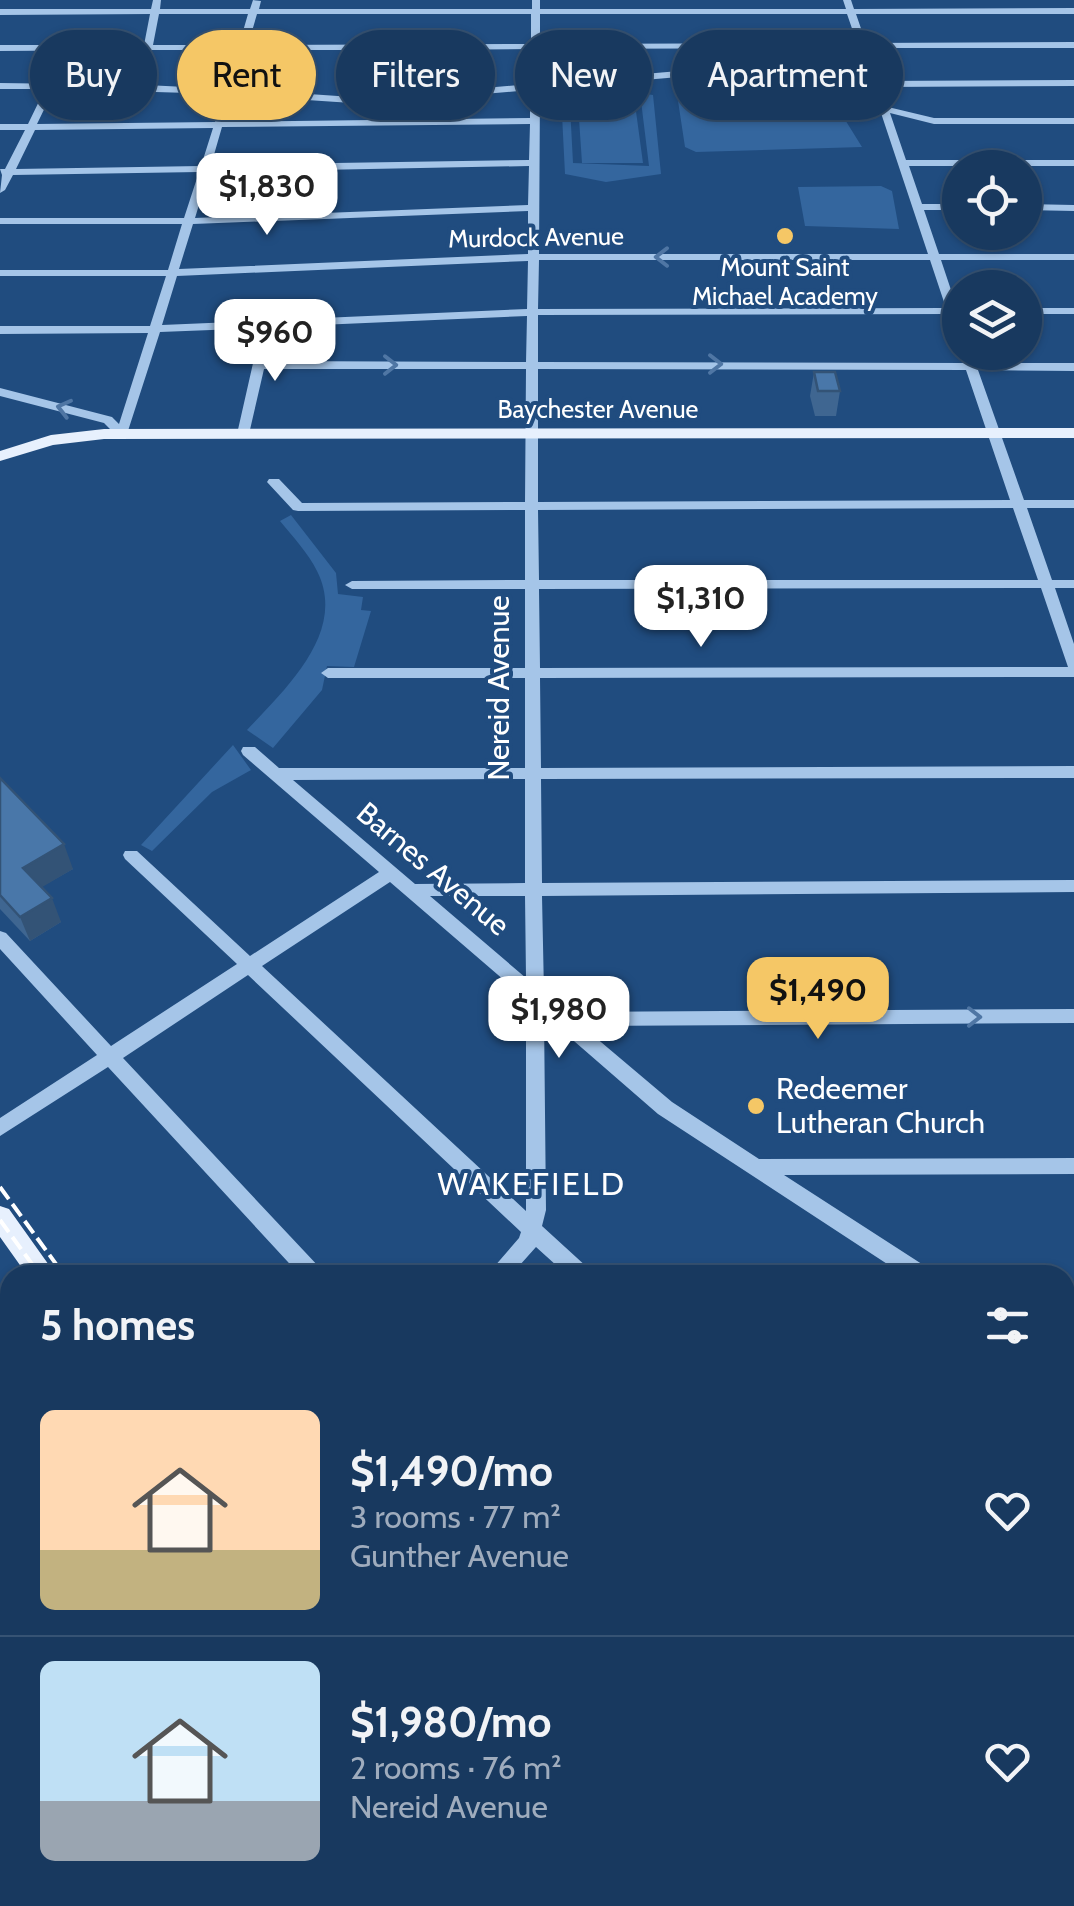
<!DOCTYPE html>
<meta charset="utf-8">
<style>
:root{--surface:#18395f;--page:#214065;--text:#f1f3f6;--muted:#9facbd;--line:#365374;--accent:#f5c766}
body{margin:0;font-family:Cabin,sans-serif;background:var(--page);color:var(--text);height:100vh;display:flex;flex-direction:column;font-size:38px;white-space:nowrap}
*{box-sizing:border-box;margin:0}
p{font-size:32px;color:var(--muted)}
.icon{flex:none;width:55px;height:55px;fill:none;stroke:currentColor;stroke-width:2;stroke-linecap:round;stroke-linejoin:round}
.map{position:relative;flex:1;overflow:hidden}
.sheet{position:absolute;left:0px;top:1265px;width:1075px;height:642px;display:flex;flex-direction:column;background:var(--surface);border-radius:30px 30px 0 0;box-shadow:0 2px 8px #0004,0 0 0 2px var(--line)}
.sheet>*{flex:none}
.banner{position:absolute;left:30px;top:30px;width:1015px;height:90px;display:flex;gap:20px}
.controls{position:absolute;left:942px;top:150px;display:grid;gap:20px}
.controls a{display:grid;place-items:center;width:100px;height:100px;border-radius:50%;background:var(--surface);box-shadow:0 2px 8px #0004,0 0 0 2px var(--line);font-size:50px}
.price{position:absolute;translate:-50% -85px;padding:0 22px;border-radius:20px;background:#fff;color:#222;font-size:32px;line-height:65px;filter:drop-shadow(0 2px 5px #0008)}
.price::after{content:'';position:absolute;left:50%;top:60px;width:30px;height:22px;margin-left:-15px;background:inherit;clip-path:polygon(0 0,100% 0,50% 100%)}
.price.current{background:var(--accent);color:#111}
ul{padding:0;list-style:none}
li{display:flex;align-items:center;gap:30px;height:250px;padding:0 40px}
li+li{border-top:2px solid var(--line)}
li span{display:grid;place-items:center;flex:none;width:280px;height:200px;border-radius:15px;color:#555}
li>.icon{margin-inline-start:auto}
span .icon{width:120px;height:120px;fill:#fffc;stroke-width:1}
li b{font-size:42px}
h2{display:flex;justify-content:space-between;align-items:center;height:120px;padding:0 40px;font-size:42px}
.pill{padding:0 35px;border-radius:45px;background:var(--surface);box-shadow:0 2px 8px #0004,0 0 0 2px var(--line);font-size:35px;line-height:90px}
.pill.current{background:var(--accent);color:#111}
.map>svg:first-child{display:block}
</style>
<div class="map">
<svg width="1074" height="1906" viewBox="0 0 1074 1906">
<rect width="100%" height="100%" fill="#204c7f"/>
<path fill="#34669e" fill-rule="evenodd" d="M675,81H723L839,110L862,147L696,152L685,147Z
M606,88L653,95L661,174L606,182L565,174L561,95ZM595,91L620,92L641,101L649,166L573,163L570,106L577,97Z
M578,104H635L643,163H582Z
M881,186L892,191L899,229L805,226L798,187Z
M291,515L336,573L338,594L363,597L361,610L371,611L354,667L327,666L322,690L273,748L247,730C285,689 348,632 317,571C308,553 293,537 280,521Z
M233,745L251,770L212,792L152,851L141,845Z"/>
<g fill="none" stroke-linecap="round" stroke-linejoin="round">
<path fill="#a5c5e8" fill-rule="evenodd" d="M153,0H161L160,9H250L253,0L261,1L259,9H532V0H540V9H846L843,0H851L854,9L1074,8V14H856L866,43L1074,42V48H868L879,81L1074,80V86L881,87L888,107L934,118H1074V124H934L890,113L906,160H1074V166H909L922,204H960V210H924L939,254H1074V260H941L957,308H960V336L954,332L948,314L538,315V362L964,363L962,358L968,354L972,355L976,363H1074V371L978,370L1024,500H1074V508H1027L1052,580H1074V588H1055L1074,644V677L540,678L541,768L1074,766V778L541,779L542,883L1074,880V892L542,896L544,993L565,1012L1074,1009V1023L582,1026L672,1102L759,1159L1074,1158V1174L784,1175L928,1268L931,1275H904L658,1114L544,1015L546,1210L542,1226L588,1268L591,1275H567L536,1247L511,1275H487L519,1238L521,1232L248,975L123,1058L320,1268L323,1275H300L108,1067L0,1136V1118L97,1055L0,949V931L6,933L111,1046L237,964L125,859L123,855L125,851H137L250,956L379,872L243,755L241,751L243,747H255L279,768H525V678H328L321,673L328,668H525V589H352L345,585L352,581L525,580V510L298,511L293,510L267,482L269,479H279L302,503L525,502L526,369H264L249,434L243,438L237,434L261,328L160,332L126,437H118L104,423L0,396V388L112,417L119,424L148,333L0,334V326H150L166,276H0V270H168L182,224H0V218H184L199,172L13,175L5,190L0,193L2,175L0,169H5L25,130H0V124H28L45,89H0V83L137,85L143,50L0,51V45H144L150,14L0,15V9H151ZM159,14H248L239,45H153ZM257,14H531V44L248,45ZM540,14H847L857,43L540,44ZM859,48L870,81H807L803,85L770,77L702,69L540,83V49ZM531,49L530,84L415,94L421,50ZM152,50H237L225,89L146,85ZM246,50H412L406,95L367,98L234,89ZM702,75L770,83L880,110L928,254H539L540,89ZM809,87H872L878,104ZM54,89L223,94L215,122L37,124ZM530,90V118L224,122L232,95L367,104ZM530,124L529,160L211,165L222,127ZM213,128L201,166L16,169L35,130ZM529,166L528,205L195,218L209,172ZM528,211V254L179,269L193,224ZM539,260H930L946,308L538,309ZM528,261L527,309L162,325L177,276ZM527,316L526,362L265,361L273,327ZM538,369L966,370L1010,500L538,502ZM1013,508L1038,580H539L538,510ZM1041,588L1068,667L540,668L539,589ZM525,779V883L415,884L293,780ZM390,882L526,999V1211L262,966ZM430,896H525L526,978Z
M1025,204L1074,205V211L1025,210Z
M1025,308H1074V314H1025Z
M1074,1331V1353L1068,1356L1074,1359V1381L1065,1377V1335Z
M1074,1605V1640L1065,1645V1610Z
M1065,1685L1074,1689V1716L1065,1712Z
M0,1777L10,1782V1816L0,1811Z
M68,1898H98L101,1906H71Z
M517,1898H546L543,1906H514Z
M929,1898H962L965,1906H932Z"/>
<path fill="#e7f0fd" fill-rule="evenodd" d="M1074,428V438L104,439L53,445L0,461V451L51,435L104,429Z
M0,1206L9,1209L56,1275H27L0,1237Z
M10,1722V1760L0,1764V1726Z
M509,1898H548L552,1906H512Z"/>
<path stroke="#fff" stroke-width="4" stroke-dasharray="15 6" stroke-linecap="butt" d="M0,1187L64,1275
M0,1220L40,1275"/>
<path stroke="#fff" stroke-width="5" stroke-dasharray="24 10" stroke-linecap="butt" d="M505,1898L513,1906
M543,1898L552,1906"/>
</g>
<path fill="#3f6691" d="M814,372L840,391L836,416H815L810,396Z
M0,778L73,869L41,887L61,922L30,941L0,909Z"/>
<path fill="#335376" d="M64,844L73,869L32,893L23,868Z
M52,898L61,922L30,941L20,917Z"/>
<path fill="#4977a9" stroke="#335376" stroke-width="2.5" d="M814,372H835L840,391H818Z
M0,778L64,844L23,868L52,898L20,917L0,895Z"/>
<defs><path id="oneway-chevron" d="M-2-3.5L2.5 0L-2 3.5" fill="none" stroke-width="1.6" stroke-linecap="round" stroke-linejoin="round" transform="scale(2.5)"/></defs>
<g stroke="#4f76a4">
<use href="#oneway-chevron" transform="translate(662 257) rotate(-180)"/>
<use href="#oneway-chevron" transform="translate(715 364)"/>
<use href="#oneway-chevron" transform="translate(390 365)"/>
<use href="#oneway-chevron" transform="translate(64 408) rotate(-166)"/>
<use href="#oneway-chevron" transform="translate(974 1017)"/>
</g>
<g fill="#f5c766" stroke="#204c7f" stroke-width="4">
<circle cx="785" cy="236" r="10"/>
<circle cx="756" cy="1106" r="10"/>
</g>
<g text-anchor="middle" stroke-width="8" stroke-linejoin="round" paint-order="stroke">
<g font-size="25" fill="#fff" stroke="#204c7f">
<text transform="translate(536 237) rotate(-1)" y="9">Murdock Avenue</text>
<text x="598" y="418">Baychester Avenue</text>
</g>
<g font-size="25" fill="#fff" stroke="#204c7f">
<text x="785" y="276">Mount Saint<tspan x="785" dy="29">Michael Academy</tspan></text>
</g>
<g font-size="30" fill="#fff" stroke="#204c7f">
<text transform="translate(499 688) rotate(-90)" y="10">Nereid Avenue</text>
<text transform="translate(433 869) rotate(40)" y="10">Barnes Avenue</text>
</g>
<g font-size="30" fill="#fff" stroke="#204c7f" text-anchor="start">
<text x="776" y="1099">Redeemer<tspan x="776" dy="34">Lutheran Church</tspan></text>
</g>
<g font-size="32" letter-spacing="2.5" fill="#fff" stroke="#204c7f">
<text x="532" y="1195">WAKEFIELD</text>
</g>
</g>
</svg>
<div class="controls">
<a><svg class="icon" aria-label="locate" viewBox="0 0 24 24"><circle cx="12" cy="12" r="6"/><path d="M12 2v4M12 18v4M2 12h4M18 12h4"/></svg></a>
<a><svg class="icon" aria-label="layers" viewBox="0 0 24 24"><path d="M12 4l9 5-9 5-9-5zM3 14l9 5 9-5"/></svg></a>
</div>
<b class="price" style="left:267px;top:238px">$1,830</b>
<b class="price" style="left:275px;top:384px">$960</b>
<b class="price" style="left:701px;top:650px">$1,310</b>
<b class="price current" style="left:818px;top:1042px">$1,490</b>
<b class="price" style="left:559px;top:1061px">$1,980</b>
<div class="banner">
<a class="pill">Buy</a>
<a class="pill current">Rent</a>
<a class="pill">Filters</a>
<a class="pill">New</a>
<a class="pill">Apartment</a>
</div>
<section class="sheet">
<h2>5 homes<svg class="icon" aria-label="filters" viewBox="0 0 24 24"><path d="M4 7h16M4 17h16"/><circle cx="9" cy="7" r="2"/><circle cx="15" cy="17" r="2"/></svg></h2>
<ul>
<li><span style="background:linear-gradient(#ffd9b3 70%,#c2b280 0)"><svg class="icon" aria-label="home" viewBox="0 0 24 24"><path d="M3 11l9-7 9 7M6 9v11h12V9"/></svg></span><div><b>$1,490/mo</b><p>3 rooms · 77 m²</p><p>Gunther Avenue</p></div><svg class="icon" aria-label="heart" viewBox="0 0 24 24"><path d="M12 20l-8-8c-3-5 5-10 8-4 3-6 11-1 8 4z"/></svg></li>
<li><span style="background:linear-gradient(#bfe0f5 70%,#9aa5b1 0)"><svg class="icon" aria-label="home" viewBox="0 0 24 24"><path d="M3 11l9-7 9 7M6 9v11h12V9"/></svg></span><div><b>$1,980/mo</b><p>2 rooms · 76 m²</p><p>Nereid Avenue</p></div><svg class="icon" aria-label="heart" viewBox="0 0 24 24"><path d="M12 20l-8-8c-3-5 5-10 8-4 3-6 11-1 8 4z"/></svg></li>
</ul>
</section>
</div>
